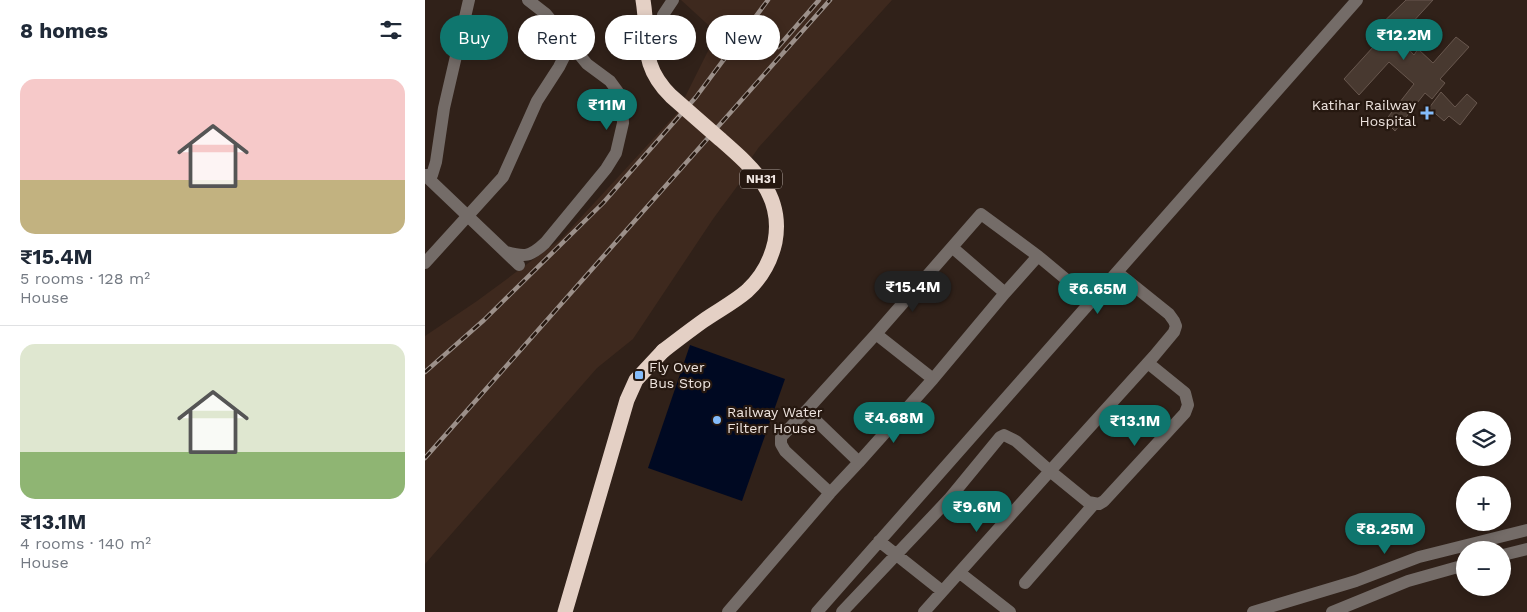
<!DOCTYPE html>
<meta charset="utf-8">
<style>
:root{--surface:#fff;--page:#f2f2f3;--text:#1f2937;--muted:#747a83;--line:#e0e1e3;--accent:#0f766e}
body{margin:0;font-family:"Work Sans",sans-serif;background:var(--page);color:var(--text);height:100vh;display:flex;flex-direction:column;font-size:19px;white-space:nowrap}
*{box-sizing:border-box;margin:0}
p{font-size:16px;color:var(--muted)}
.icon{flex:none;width:28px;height:28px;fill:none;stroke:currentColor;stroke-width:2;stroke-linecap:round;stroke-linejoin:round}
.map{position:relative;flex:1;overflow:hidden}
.panel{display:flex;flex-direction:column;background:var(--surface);width:425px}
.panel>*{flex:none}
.top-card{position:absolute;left:15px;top:15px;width:475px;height:45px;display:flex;gap:10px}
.controls{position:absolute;left:1031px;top:411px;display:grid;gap:10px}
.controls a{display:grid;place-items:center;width:55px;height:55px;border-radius:50%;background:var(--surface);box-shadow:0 2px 8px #0003;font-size:25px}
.price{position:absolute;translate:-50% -42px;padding:0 11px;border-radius:18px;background:var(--accent);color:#fff;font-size:16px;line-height:32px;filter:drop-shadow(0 1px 2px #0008)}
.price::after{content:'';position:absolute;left:50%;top:30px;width:15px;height:11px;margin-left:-8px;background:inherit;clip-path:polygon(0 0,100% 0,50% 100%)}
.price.current{background:#222;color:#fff}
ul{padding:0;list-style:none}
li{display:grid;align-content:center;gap:10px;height:265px;padding:0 20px}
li+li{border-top:1px solid var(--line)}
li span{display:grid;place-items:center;height:155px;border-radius:15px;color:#555}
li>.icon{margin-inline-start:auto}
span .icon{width:90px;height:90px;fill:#fffc;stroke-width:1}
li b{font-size:21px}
h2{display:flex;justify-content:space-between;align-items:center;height:60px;padding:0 20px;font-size:21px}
.tag{padding:0 18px;border-radius:22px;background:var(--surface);box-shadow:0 2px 8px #0003;font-size:18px;line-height:45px}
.tag.current{background:var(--accent);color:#fff}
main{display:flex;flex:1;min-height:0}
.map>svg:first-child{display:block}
</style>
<main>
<section class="panel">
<h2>8 homes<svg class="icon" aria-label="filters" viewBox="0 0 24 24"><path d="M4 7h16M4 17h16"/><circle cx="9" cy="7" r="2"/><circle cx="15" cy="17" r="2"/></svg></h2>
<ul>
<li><span style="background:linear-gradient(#f6c9c9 65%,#c2b280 0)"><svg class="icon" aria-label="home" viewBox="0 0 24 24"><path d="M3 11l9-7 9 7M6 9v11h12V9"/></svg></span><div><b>₹15.4M</b><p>5 rooms · 128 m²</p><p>House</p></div></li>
<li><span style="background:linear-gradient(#dfe7d0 70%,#8fb573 0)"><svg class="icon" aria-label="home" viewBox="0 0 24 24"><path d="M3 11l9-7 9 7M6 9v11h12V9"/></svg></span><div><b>₹13.1M</b><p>4 rooms · 140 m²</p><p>House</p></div></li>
</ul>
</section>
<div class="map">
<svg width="1102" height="612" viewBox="0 0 1102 612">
<rect width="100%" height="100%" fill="#302119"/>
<path fill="#3e291e" d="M256,0H467L334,147L318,170L322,173L288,219L208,339L172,368L0,564V336L52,301L136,239L252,113L292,33Z"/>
<path fill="#000922" d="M265,345L360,379L317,501L223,468Z"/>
<path fill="#483930" stroke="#68574e" d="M981,0H1008L973,38L989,55L993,49L1008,63L1031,37L1044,47L1015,79L1020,83L1007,99L1000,93L970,131L960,121L989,84L964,62L934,95L919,79L949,46L941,39Z
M1016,92L1030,107L1042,94L1052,103L1035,125L1024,116L1019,121L1004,108Z"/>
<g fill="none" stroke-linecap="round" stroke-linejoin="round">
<path stroke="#746c68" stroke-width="12" d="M238,15L248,0
M0,175H7L11,162L19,108L44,0
M4,179L94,265
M528,248L580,293
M81,252C100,257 105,257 120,243L181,169L191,153L198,123L197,104L193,92L185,81L162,64L121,14L103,0
M0,263L78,177L112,101L134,67L146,43
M451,334L508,379
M381,411L434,462
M405,493L360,451L356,444V437L381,411L451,334L556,214L613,256L667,301
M454,541L517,591
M1078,555L1102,549
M535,573L585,612
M600,583L669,504
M303,612L405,493L434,462L508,379L580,293L613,256
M392,612L932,0
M417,612L524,499L575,437L579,435L591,441L625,471L729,356L749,332L751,326L749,321L744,314L693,273
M499,612L625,471L663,502L674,504L679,501L760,413L763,405L760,393L723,363
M828,612L931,581L994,557L1102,530
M907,612L983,581L1040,565"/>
<path stroke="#e4d0c5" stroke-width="15" d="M140,612L202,400L211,380L238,351"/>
<defs>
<path id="rail" d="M353,47L394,0
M0,372L59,320L178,203L271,97L343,0
M0,458L405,0"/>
</defs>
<use href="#rail" stroke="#9c908a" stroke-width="4.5"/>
<use href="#rail" stroke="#261810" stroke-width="2.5" stroke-dasharray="8" stroke-linecap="butt"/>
<path stroke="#e4d0c5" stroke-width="15" d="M218,0C225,41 213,63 246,96C263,111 279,125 295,139C327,167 359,194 350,242C346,260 336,278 322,291C308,303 292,311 278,321C264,331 251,341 238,351"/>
</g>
<g fill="#84bcfb" stroke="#261810" stroke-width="2">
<path d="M999.5 105.5h5v5h5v5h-5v5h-5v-5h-5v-5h5z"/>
<rect x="209" y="370" width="10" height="10" rx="2.5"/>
<circle cx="292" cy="420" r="5"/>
</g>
<g text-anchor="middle" stroke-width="4.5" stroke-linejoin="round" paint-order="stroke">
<rect fill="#261810" stroke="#b2a7a1" stroke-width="1" x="315" y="169.5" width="42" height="19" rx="4"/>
<g font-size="12" font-weight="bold" fill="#eee4df">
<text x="336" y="183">NH31</text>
</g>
<g font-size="14" fill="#eee4df" stroke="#261810" text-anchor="start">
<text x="991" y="110" text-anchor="end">Katihar Railway<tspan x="991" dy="16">Hospital</tspan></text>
<text x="224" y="372">Fly Over<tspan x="224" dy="16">Bus Stop</tspan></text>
<text x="302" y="417">Railway Water<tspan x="302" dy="16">Filterr House</tspan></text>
</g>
</g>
</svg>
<div class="controls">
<a><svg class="icon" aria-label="layers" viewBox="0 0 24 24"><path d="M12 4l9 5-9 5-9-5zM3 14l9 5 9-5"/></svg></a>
<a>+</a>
<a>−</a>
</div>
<b class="price" style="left:979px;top:61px">₹12.2M</b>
<b class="price" style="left:182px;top:131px">₹11M</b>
<b class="price current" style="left:488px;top:313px">₹15.4M</b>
<b class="price" style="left:673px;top:315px">₹6.65M</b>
<b class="price" style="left:469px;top:444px">₹4.68M</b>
<b class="price" style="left:710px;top:447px">₹13.1M</b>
<b class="price" style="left:552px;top:533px">₹9.6M</b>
<b class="price" style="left:960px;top:555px">₹8.25M</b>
<div class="top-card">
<a class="tag current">Buy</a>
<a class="tag">Rent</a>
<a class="tag">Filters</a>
<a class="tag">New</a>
</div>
</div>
</main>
